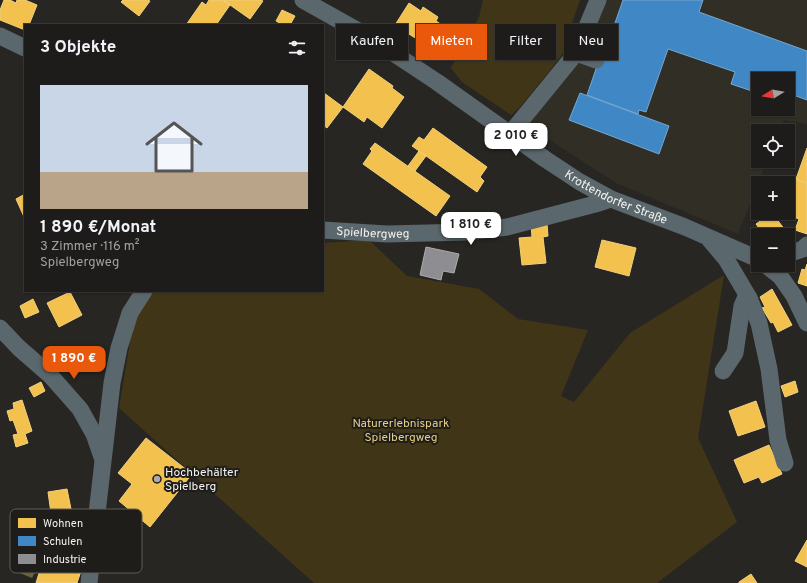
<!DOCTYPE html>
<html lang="de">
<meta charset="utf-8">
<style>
:root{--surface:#1d1c1a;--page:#252523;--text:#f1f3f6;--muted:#a0a1a2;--line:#3b3a39;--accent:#ea580c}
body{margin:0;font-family:Overpass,sans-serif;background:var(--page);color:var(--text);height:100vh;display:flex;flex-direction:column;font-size:15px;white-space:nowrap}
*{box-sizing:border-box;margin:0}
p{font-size:13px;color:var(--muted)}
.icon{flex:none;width:22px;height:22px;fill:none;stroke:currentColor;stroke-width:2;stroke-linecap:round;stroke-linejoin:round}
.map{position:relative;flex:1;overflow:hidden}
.sheet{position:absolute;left:24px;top:24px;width:300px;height:268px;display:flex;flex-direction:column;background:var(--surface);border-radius:0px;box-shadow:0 1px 3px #0004,0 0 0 1px var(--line)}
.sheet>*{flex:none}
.banner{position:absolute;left:336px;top:24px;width:380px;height:36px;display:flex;gap:8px}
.needle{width:26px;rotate:259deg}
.controls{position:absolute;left:751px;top:72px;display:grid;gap:8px}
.controls a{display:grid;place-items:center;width:44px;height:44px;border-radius:0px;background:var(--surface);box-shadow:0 1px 3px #0004,0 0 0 1px var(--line);font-size:20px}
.price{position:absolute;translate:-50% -34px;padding:0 9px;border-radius:8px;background:#fff;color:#222;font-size:13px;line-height:26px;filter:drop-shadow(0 1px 2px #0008)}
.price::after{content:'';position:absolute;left:50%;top:24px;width:12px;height:9px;margin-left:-6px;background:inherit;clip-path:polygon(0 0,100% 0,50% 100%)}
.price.active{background:var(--accent);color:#fff}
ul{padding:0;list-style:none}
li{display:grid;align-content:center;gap:8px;height:212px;padding:0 16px}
li span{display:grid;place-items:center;height:124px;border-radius:0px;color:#555}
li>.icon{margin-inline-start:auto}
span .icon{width:72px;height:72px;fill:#fffc;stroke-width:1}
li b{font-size:17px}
h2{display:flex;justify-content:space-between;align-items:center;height:48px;padding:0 16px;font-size:17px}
.pill{padding:0 14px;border-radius:0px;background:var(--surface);box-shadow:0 1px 3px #0004,0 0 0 1px var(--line);font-size:14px;line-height:36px}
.pill.active{background:var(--accent);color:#fff}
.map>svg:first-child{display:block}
</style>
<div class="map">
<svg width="807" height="583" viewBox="0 0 807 583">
<rect width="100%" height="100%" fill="#272623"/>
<path fill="#312e25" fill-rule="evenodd" d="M598,0H807V124L784,120L779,131H758V161H767L738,234L616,183L525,124ZM758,79H788V109H758Z"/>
<path fill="#403617" d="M483,0H580L573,20L564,52L548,73L519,108L511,115L462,82L451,68L479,17Z
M369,240L407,276L479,289L518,319L588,330L561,396L574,402L630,333L724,275L698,438L737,522L657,583H314L119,408L135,313L153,291H323V243Z"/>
<path fill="#6f623a" d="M19,562L36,570L32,578L15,571Z"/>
<path fill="#f2c14e" stroke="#f2d07e" d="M4,0H10L16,3L17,0H25L37,5L29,25H25V30L0,20V10Z
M123,0H147L150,1L139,16L121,2Z
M209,0H223L230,5L216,25H186L202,2L206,5Z
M223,0H261L263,1L250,19Z
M409,3L421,11L423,7L438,17L436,21L451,31L437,52L395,25Z
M282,10L295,16L290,25H283L276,21Z
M343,44L363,53L360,60L340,51Z
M369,69L393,86L392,88L404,97L382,128L367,117L364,122L343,107Z
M324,93L343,107L327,128L323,125V95Z
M433,128L487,167L480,177L484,181L477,192L412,146L419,137L424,140Z
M375,143L450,196L436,216L363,164L372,151L370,149Z
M807,148V183L796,179Z
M419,151L426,156L415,171L408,166Z
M792,178L807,183V234L795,230L799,219L782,213H788V188Z
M25,194V219L16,199Z
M771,213H772L792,239L788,242V235H764L756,224Z
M547,224L548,236L543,237L546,263L522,265L519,238L532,237L531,225Z
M602,240L636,248L629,276L595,267Z
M807,264V286L798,283L802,269L805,270Z
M772,289L792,325L778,332L773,322L771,323L762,308L765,307L760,297Z
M70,292L82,315L59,327L47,303Z
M33,299L39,312L25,318L20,306Z
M795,381L798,392L785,397L781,386Z
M41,382L45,391L34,397L29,388Z
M22,400L32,431L25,434L28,443L16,447L13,435L18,434L13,420L10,421L7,411L14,409L13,403Z
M756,401L765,427L738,436L729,411Z
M146,438L192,474L150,527L119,501L132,484L118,473Z
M769,445L782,474L762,483L759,477L744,483L734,460Z
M67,489L71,509L51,513L48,492Z
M807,540V567L795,561Z
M56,560L82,568L77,583H36L40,570L52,574Z
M751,574L757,583H739V582Z"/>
<path fill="#3f88c5" stroke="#75a8d2" d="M623,0H703L699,12L807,51V100L788,93V79H758V93L731,84L735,72L668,49L646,112L639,110L638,114L587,95L604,46H607Z
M580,93L669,126L659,154L569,120Z"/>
<path fill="#8d8d92" stroke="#acabae" d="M426,247L459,254L454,273L443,271L441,280L420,275Z"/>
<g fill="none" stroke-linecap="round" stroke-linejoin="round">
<g stroke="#5a676c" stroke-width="17">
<path id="s1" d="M303,0L369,37L437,82L545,159L580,182L611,199L685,227L758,259"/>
<path d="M0,36L25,48"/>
<path d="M576,53L596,60"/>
<path d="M510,134L576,53L598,0"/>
<path id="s2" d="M323,230L387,234L467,232L507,227L599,203L611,199"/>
<path d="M710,240L726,259L749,298L759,323L769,369L778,440L785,463"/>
<path d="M788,254L803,249L807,245"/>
<path d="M766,265L780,276L794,296L807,323"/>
<path d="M0,328L19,348L50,375L80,409L94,434L102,457"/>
<path d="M723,371L735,353L742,306L745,299L749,298"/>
<path d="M89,583L112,383L119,348L130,313L144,291"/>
</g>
</g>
<circle fill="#acaba8" stroke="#1f1d19" stroke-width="1.5" cx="157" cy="479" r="4"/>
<g text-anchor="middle" stroke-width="4" stroke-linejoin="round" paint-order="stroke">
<g font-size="12" fill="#f3f2ef" stroke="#1f1d19">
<text dy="4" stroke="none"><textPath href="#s1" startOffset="371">Krottendorfer Straße</textPath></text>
<text dy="4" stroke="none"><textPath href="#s2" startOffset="50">Spielbergweg</textPath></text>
</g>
<g font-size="12" fill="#e4cc85" stroke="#1f1d19">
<text x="401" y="427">Naturerlebnispark<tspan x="401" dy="14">Spielbergweg</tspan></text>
</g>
<g font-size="12" fill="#f3f2ef" stroke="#1f1d19" text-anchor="start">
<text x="165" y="476">Hochbehälter<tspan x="165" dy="14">Spielberg</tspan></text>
</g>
</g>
<rect x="10" y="509" width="132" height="64" rx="6" fill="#1f1d19" stroke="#5f5d59" stroke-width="1"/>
<rect x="18" y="518" width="18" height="10" fill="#f2c14e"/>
<rect x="18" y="536" width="18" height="10" fill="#3f88c5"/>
<rect x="18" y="554" width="18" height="10" fill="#8d8d92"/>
<g font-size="11" fill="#f3f2ef">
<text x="43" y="527">Wohnen</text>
<text x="43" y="545">Schulen</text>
<text x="43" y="563">Industrie</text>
</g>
</svg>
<div class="controls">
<a><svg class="needle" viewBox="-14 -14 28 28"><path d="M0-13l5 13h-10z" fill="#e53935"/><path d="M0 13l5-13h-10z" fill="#a0a1a2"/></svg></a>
<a><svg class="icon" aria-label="locate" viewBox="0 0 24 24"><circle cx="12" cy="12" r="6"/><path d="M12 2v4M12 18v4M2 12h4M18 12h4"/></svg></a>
<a>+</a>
<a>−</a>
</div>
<b class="price" style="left:516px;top:157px">2 010 €</b>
<b class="price" style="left:471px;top:246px">1 810 €</b>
<b class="price active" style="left:74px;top:380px">1 890 €</b>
<div class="banner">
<a class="pill">Kaufen</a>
<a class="pill active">Mieten</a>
<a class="pill">Filter</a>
<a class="pill">Neu</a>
</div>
<section class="sheet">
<h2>3 Objekte<svg class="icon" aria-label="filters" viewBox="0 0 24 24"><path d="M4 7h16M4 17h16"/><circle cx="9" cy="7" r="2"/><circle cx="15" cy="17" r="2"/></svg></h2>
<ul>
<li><span style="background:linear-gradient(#c9d6e8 70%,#b9a48a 0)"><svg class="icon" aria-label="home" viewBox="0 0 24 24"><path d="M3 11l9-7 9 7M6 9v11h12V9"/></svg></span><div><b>1 890 €/Monat</b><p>3 Zimmer · 116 m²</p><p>Spielbergweg</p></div></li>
</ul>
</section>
</div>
